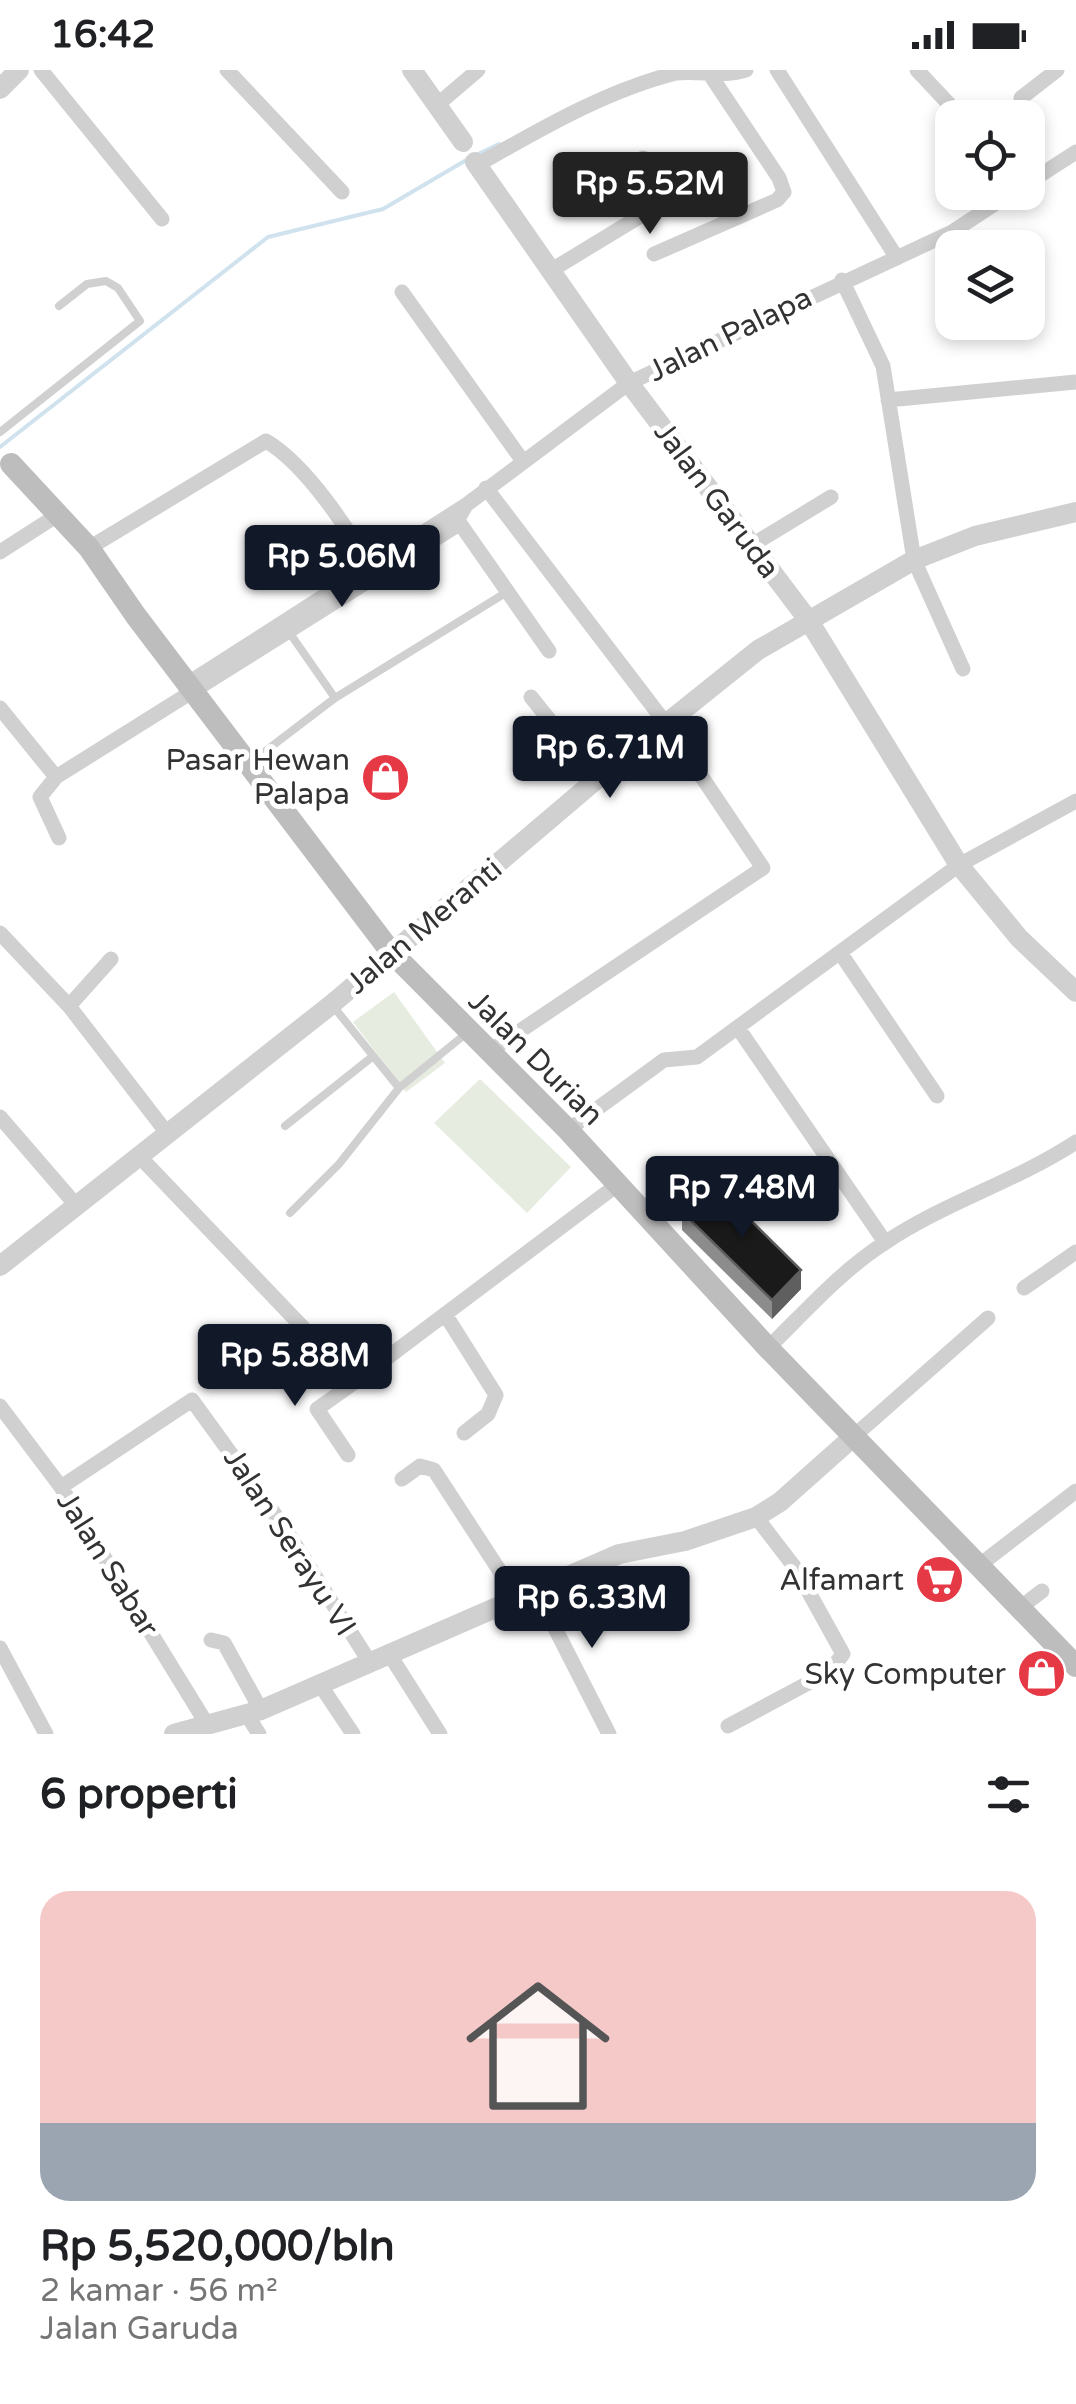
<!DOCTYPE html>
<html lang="id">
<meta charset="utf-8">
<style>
:root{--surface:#fff;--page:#f6f6f6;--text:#202124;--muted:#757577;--accent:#111827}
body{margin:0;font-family:"Varela Round",sans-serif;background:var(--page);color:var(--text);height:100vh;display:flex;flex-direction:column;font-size:38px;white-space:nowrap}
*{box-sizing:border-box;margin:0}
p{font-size:32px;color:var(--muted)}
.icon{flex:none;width:55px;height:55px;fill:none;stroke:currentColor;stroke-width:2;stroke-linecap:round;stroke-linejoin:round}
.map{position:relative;height:1664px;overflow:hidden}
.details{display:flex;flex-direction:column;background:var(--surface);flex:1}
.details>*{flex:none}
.controls{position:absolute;left:935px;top:30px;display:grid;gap:20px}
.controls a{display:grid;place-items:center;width:110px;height:110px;border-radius:20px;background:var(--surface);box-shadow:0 5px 15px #0003;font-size:50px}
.price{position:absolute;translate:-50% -85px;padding:0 22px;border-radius:10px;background:var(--accent);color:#fff;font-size:32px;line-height:65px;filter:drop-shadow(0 2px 5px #0008)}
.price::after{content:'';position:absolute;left:50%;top:60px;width:30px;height:22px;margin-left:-15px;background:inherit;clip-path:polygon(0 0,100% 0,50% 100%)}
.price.active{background:#222;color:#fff}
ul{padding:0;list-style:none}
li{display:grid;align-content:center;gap:20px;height:530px;padding:0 40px}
li span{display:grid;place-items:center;height:310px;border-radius:30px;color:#555}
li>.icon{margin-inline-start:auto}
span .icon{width:180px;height:180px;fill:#fffc;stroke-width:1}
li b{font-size:42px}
h2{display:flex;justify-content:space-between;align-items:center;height:120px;padding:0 40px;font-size:42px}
.status{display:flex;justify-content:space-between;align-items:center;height:70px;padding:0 50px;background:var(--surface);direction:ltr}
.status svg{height:28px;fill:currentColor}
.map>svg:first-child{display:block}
</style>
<div class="status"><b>16:42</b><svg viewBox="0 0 49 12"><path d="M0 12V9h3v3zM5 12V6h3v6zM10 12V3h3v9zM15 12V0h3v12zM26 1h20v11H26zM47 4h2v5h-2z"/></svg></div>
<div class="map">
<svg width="1076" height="1664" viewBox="0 0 1076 1664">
<rect width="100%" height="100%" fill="#fff"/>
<path fill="#e6ecdf" d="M394,922L445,993L406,1022L353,952Z
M480,1009L571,1097L527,1143L434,1053Z"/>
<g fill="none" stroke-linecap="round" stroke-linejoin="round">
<path stroke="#cfe2ee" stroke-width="4" d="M476,85L499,74
M0,377L268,167L383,139L468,89"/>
<path stroke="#d0d0d0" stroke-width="8" d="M0,362L140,251L118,218L106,211L87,214L59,236
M289,562L335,628
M251,692L335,628L507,522
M333,936L399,1018
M285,1056L372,987
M290,1143L339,1094L399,1018L468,962"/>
<path stroke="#d0d0d0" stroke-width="15" d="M41,0L162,149
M227,0L342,122
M777,0L897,188
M917,0L962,48
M1021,28L1057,0
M437,35L478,0
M477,95C541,59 605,21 676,3C700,0 723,8 746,0
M1028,113L1076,82
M654,184L777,130L784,122L779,108L709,3
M550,201L657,136L658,124L643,88
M842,210L883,296L914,490L963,599
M402,222L522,390
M888,330L1076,312
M486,418L667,655L763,798L487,983
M454,445L549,581
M752,475L831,427
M89,478L266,371C307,395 351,463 374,504
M0,482L56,446
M190,619L196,608L466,435L629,313L952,162L1013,122
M531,627L597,709
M0,638L56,707
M59,768L40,727L56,707L453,458L466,435
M0,863L69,936L167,1063
M841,884L937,1026
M69,936L111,889
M738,958L885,1172
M0,1047L76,1135
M568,1060L664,990L697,987L959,795L1076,731
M139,1086L355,1312L617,1115
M1024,1218L1076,1182
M445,1244L496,1325L488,1344L464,1363
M768,1278C805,1242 840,1202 883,1174C943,1133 1015,1112 1076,1072
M0,1336L61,1417L208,1656
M853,1367L988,1248
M348,1385L317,1339L355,1312
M402,1409L420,1396L434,1400L516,1526
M61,1417L192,1330L284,1457L369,1591
M981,1494L1076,1421
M535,1519L609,1664
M1021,1537L1042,1521
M211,1570L224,1573L261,1640
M0,1578L46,1664
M388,1582L440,1664
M319,1613L353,1664
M247,1645L259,1664
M728,1656L829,1602L843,1584L796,1499L756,1447"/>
<path stroke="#d0d0d0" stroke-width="20" d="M412,0L463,72
M0,19L19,0
M475,92L629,313L809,551L959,795L1019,868L1076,922
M0,1196L332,934L597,709L758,580L914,490L975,466L1076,442
M174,1664L261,1640L619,1484L685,1471L756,1447L780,1432L853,1367"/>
<path stroke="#bdbdbd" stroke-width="22" d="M11,394L89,478L136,546L391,882L568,1060L768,1278L1076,1596"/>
</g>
<path fill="#8c8c8c" d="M682,1142L801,1219L772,1249L682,1160Z"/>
<path fill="#5f5f5f" d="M801,1200V1219L772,1249V1230Z"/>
<path fill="#1a1a1a" stroke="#5f5f5f" stroke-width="2.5" d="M712,1112L801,1200L772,1230L682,1142Z"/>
<defs>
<symbol id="shop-disc" viewBox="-11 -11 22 22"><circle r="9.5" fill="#e63946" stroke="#fff"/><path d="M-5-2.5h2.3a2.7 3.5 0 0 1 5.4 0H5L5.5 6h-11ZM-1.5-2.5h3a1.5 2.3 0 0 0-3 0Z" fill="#fff"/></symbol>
<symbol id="supermarket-disc" viewBox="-11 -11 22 22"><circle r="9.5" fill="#e63946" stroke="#fff"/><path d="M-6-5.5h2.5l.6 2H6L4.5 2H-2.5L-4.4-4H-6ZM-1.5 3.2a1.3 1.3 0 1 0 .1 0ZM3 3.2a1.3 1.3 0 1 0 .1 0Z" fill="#fff"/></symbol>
</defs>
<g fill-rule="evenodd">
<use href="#shop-disc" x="358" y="680" width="55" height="55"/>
<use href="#supermarket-disc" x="912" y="1482" width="55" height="55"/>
<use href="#shop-disc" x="1014" y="1576" width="55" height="55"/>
</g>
<g text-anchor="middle" stroke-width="10" stroke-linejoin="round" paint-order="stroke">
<g font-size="30" fill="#333" stroke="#fff">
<text transform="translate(730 264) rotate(-26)" y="10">Jalan Palapa</text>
<text transform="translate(717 430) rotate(53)" y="10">Jalan Garuda</text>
<text transform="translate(424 856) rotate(-40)" y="10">Jalan Meranti</text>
<text transform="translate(536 988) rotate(45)" y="10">Jalan Durian</text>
<text transform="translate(290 1472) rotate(57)" y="10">Jalan Serayu VI</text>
<text transform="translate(108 1494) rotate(58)" y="10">Jalan Sabar</text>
</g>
<g font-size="30" fill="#333" stroke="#fff" text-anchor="end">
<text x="350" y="700">Pasar Hewan<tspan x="350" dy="34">Palapa</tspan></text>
<text x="904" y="1520">Alfamart</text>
<text x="1006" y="1614">Sky Computer</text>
</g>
</g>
</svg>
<div class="controls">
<a><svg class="icon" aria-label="locate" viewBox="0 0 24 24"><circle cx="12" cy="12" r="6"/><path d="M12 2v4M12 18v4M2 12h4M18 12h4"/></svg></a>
<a><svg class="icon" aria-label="layers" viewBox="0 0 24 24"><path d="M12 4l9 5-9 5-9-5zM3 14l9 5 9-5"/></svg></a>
</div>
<b class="price active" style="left:650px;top:167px">Rp 5.52M</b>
<b class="price" style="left:342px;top:540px">Rp 5.06M</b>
<b class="price" style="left:610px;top:731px">Rp 6.71M</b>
<b class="price" style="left:742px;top:1171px">Rp 7.48M</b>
<b class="price" style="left:295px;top:1339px">Rp 5.88M</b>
<b class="price" style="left:592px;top:1581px">Rp 6.33M</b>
</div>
<section class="details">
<h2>6 properti<svg class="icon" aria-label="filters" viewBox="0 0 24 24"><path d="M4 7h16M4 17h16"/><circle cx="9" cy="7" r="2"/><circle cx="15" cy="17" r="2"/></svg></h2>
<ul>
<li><span style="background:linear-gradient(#f6c9c9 75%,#9aa5b1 0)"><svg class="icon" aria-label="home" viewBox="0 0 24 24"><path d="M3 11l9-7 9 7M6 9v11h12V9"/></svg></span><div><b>Rp 5,520,000/bln</b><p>2 kamar · 56 m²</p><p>Jalan Garuda</p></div></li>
</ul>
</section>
